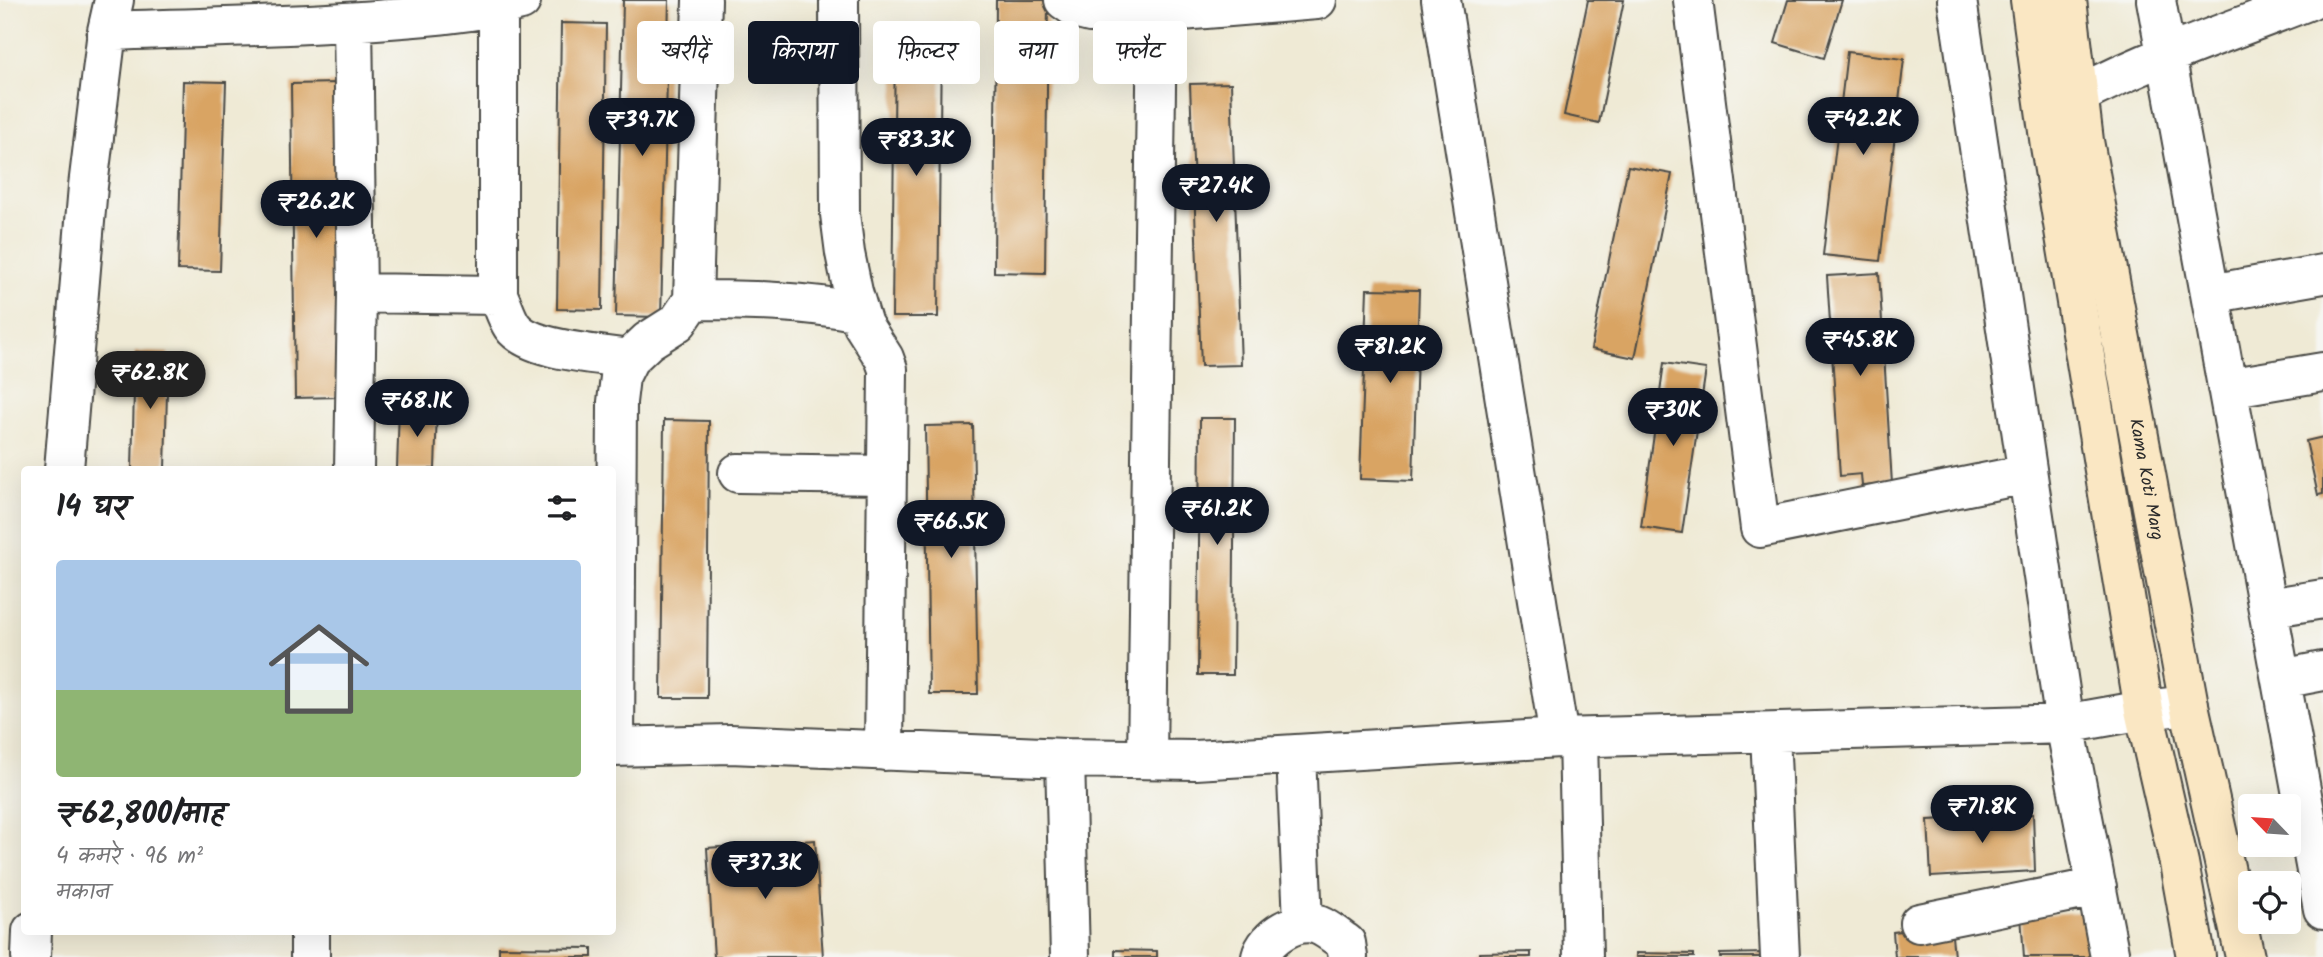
<!DOCTYPE html>
<html lang="hi">
<meta charset="utf-8">
<style>
:root{--surface:#fff;--page:#f6f6f6;--text:#202124;--muted:#757577;--line:#e0e0e0;--accent:#111827}
body{margin:0;font-family:Kalam,"Playpen Sans Deva",sans-serif;background:var(--page);color:var(--text);height:100vh;display:flex;flex-direction:column;font-size:26px;white-space:nowrap}
*{box-sizing:border-box;margin:0}
p{font-size:23px;color:var(--muted)}
.icon{flex:none;width:38px;height:38px;fill:none;stroke:currentColor;stroke-width:2;stroke-linecap:round;stroke-linejoin:round}
.map{position:relative;flex:1;overflow:hidden}
.panel{position:absolute;left:21px;top:466px;width:595px;height:469px;display:flex;flex-direction:column;background:var(--surface);border-radius:7px;box-shadow:0 7px 28px #0002}
.panel>*{flex:none}
.top-card{position:absolute;left:637px;top:21px;width:665px;height:63px;display:flex;gap:14px}
.needle{width:46px;rotate:295deg}
.tools{position:absolute;left:2238px;top:794px;display:grid;gap:14px}
.tools a{display:grid;place-items:center;width:63px;height:63px;border-radius:7px;background:var(--surface);box-shadow:0 7px 28px #0002;font-size:35px}
.price{position:absolute;translate:-50% -60px;padding:0 16px;border-radius:24px;background:var(--accent);color:#fff;font-size:23px;line-height:46px;filter:drop-shadow(0 2px 4px #0008)}
.price::after{content:'';position:absolute;left:50%;top:42px;width:21px;height:16px;margin-left:-10px;background:inherit;clip-path:polygon(0 0,100% 0,50% 100%)}
.price.selected{background:#222;color:#fff}
ul{padding:0;list-style:none}
li{display:grid;align-content:center;gap:14px;height:371px;padding:0 35px}
li+li{border-top:2px solid var(--line)}
li span{display:grid;place-items:center;height:217px;border-radius:7px;color:#555}
li>.icon{margin-inline-start:auto}
span .icon{width:126px;height:126px;fill:#fffc;stroke-width:1}
li b{font-size:30px}
h2{display:flex;justify-content:space-between;align-items:center;height:84px;padding:0 35px;font-size:30px}
.tag{padding:0 24px;border-radius:7px;background:var(--surface);box-shadow:0 7px 28px #0002;font-size:24px;line-height:63px}
.tag.selected{background:var(--accent);color:#fff}
.map>svg:first-child{display:block}
</style>
<div class="map">
<svg width="2323" height="957" viewBox="0 0 2323 957">
<rect width="100%" height="100%" fill="#f6f6f2"/>
<filter id="ink" filterUnits="userSpaceOnUse"><feTurbulence type="fractalNoise" baseFrequency=".0143" numOctaves="2"/><feDisplacementMap in="SourceGraphic" scale="14" xChannelSelector="R" yChannelSelector="G"/><feConvolveMatrix kernelMatrix="1 2 1 2 8 2 1 2 1" color-interpolation-filters="sRGB"/></filter>
<filter id="wash" filterUnits="userSpaceOnUse"><feTurbulence type="fractalNoise" baseFrequency=".00686" numOctaves="4" result="noise"/><feDisplacementMap in="SourceGraphic" scale="28" xChannelSelector="R" yChannelSelector="G"/><feGaussianBlur stdDeviation="1.57" result="paint"/><feColorMatrix in="noise" values="0 0 0 0 0 0 0 0 0 0 0 0 0 0 0 0 0 1.4 0 .05"/><feComposite in="paint" operator="in"/></filter>
<g filter="url(#wash)">
<rect width="100%" height="100%" fill="#efead5"/>
<g id="blocks">
<path fill="#d9a463" d="M623,0H669L661,317L616,316Z
M996,0H1048L1045,273L994,272Z
M1588,0H1624L1599,123L1564,115Z
M1788,0H1842L1824,58L1775,43Z
M561,23L606,24L602,310L557,309Z
M895,39L941,40L938,317H892Z
M1847,52L1904,59L1880,261L1823,255Z
M183,81L226,82L220,271L178,270Z
M337,83L340,397L295,398L291,84Z
M1231,83L1241,365L1201,366L1190,84Z
M1628,166L1672,174L1635,358L1591,349Z
M1879,273L1892,484L1862,486L1861,474L1840,476L1827,276Z
M1367,289L1419,290L1413,481L1360,479Z
M135,352L168,353L165,469H132Z
M1664,363L1706,369L1682,533L1641,527Z
M399,409L437,410L435,469H397Z
M1200,418H1235L1233,675H1198Z
M664,420L709,421L707,698H661Z
M973,425L978,694H929L925,426Z
M2323,437V494L2318,495L2306,441Z
M2033,814L2035,871L1931,877L1928,820Z
M815,840L823,957H714L707,848Z
M2093,911L2096,957H2024L2021,916Z
M1951,926L1954,957H1895L1893,932Z
M499,947L592,948V957H499Z
M1115,950L1157,951V957H1115Z
M1531,952V957H1479V953Z
M1636,953L1694,954V957H1636Z
M1765,953V957H1720V954Z"/>
</g>
</g>
<g filter="url(#ink)">
<use href="#blocks" fill-opacity="0" stroke="#484844" stroke-width="2"/>
<g fill="none" stroke-linecap="round" stroke-linejoin="round">
<defs>
<path id="street" d="M839,0L840,214L845,253L853,292L863,325L884,358L888,369L884,751
M1064,0L1078,10L1090,13H1157L1317,0
M1441,0L1559,738L2065,724L2144,710L2189,705
M1693,0L1760,528L2027,474
M1957,0L2065,724L2110,957
M2156,0L2323,909
M353,22L357,293L354,469
M107,31C201,27 295,27 389,19C433,16 478,12 521,1
M2052,110C2132,63 2224,34 2310,0
M357,293L498,295V0
M2210,294L2323,274
M498,295C503,305 506,317 512,326C529,351 600,354 629,359
M693,300C749,300 805,301 859,312
M2227,388L2323,372
M64,469L88,186L107,31L114,0
M738,473L887,475
M2268,608L2323,599
M2281,679L2323,671
M1770,733L1780,957
M1578,738L1583,957
M612,747L730,744L1065,758L1195,760L1559,738
M615,747L617,402L620,377L629,359L648,341L678,322L693,300L702,0
M1296,754L1303,923
M1065,758L1070,957
M1147,759L1157,13
M1919,923L2097,887
M310,931V957
M31,957L32,931
M1261,957C1266,936 1297,918 1318,925C1328,929 1337,937 1346,943L1348,957"/>
<g id="secondary">
<path d="M2030,0L2050,146L2144,710L2179,863L2196,957"/>
<path id="s1" d="M2067,0L2084,141L2189,705L2245,957"/>
</g>
</defs>
<use href="#street" stroke="#484844" stroke-width="42"/>
<use href="#secondary" stroke="#484844" stroke-width="42"/>
<use href="#street" stroke="#fff" stroke-width="38"/>
<use href="#secondary" stroke="#fae7c3" stroke-width="38"/>
</g>
</g>
<g text-anchor="middle" stroke-width="5" stroke-linejoin="round" paint-order="stroke">
<g font-size="18" fill="#2b2b2b" stroke="#f6f6f2">
<text dy="6" stroke="none"><textPath href="#s1" startOffset="486">Kama Koti Marg</textPath></text>
</g>
</g>
</svg>
<div class="tools">
<a><svg class="needle" viewBox="-14 -14 28 28"><path d="M0-13l5 13h-10z" fill="#e53935"/><path d="M0 13l5-13h-10z" fill="#757577"/></svg></a>
<a><svg class="icon" aria-label="locate" viewBox="0 0 24 24"><circle cx="12" cy="12" r="6"/><path d="M12 2v4M12 18v4M2 12h4M18 12h4"/></svg></a>
</div>
<b class="price" style="left:1863px;top:157px">₹42.2K</b>
<b class="price" style="left:642px;top:158px">₹39.7K</b>
<b class="price" style="left:916px;top:178px">₹83.3K</b>
<b class="price" style="left:1216px;top:224px">₹27.4K</b>
<b class="price" style="left:316px;top:240px">₹26.2K</b>
<b class="price" style="left:1860px;top:378px">₹45.8K</b>
<b class="price" style="left:1390px;top:385px">₹81.2K</b>
<b class="price selected" style="left:150px;top:411px">₹62.8K</b>
<b class="price" style="left:417px;top:439px">₹68.1K</b>
<b class="price" style="left:1673px;top:448px">₹30K</b>
<b class="price" style="left:1217px;top:547px">₹61.2K</b>
<b class="price" style="left:951px;top:560px">₹66.5K</b>
<b class="price" style="left:1982px;top:845px">₹71.8K</b>
<b class="price" style="left:765px;top:901px">₹37.3K</b>
<div class="top-card">
<a class="tag">खरीदें</a>
<a class="tag selected">किराया</a>
<a class="tag">फ़िल्टर</a>
<a class="tag">नया</a>
<a class="tag">फ़्लैट</a>
</div>
<section class="panel">
<h2>14 घर<svg class="icon" aria-label="filters" viewBox="0 0 24 24"><path d="M4 7h16M4 17h16"/><circle cx="9" cy="7" r="2"/><circle cx="15" cy="17" r="2"/></svg></h2>
<ul>
<li><span style="background:linear-gradient(#a9c7e8 60%,#8fb573 0)"><svg class="icon" aria-label="home" viewBox="0 0 24 24"><path d="M3 11l9-7 9 7M6 9v11h12V9"/></svg></span><div><b>₹62,800/माह</b><p>4 कमरे · 96 m²</p><p>मकान</p></div></li>
</ul>
</section>
</div>
